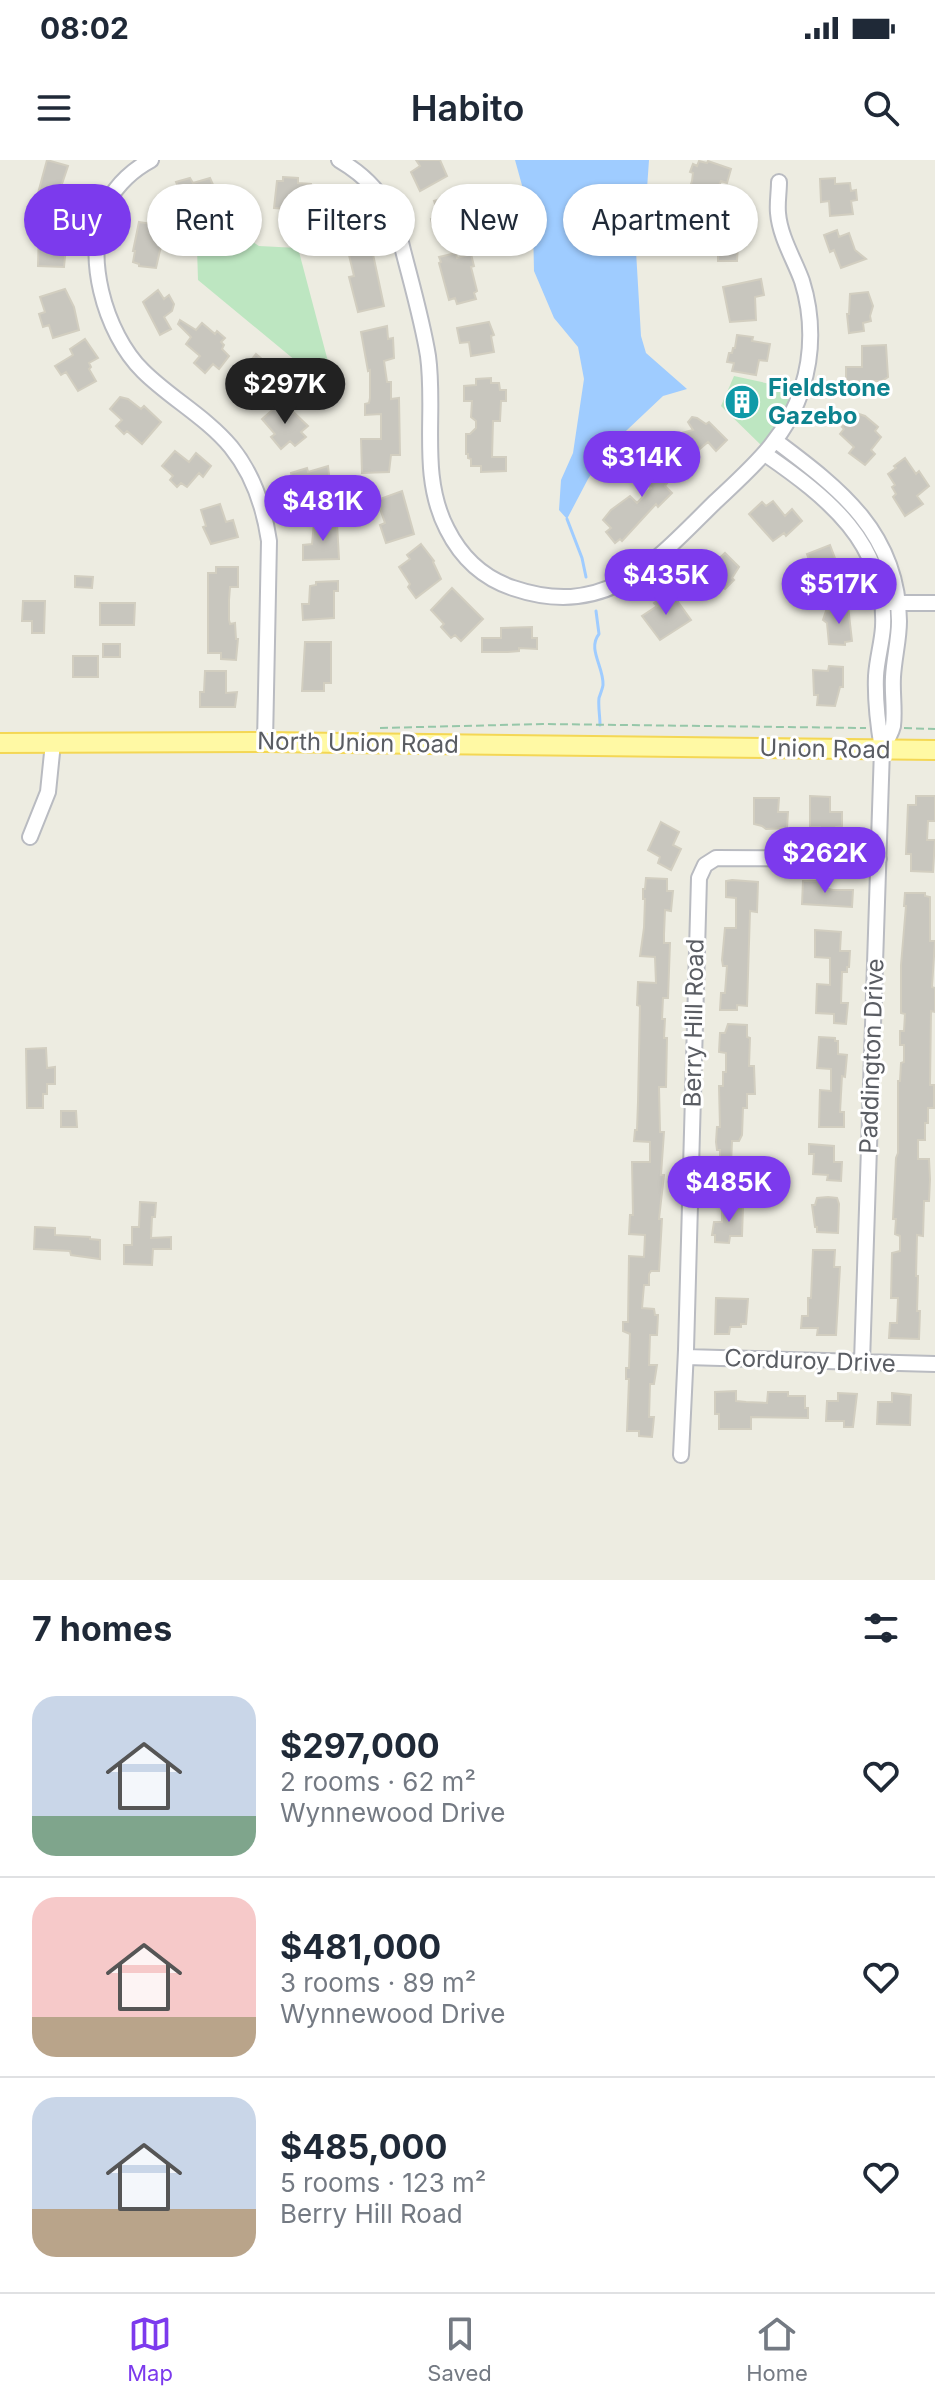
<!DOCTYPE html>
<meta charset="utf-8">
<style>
:root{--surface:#fff;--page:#f2f2f3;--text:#1f2937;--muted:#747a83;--line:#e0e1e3;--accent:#7c3aed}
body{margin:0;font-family:Inter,sans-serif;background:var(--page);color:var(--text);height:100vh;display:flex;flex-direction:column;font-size:30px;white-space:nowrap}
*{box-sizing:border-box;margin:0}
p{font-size:26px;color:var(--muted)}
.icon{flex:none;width:44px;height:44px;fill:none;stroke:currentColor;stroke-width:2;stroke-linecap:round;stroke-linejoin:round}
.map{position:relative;height:1420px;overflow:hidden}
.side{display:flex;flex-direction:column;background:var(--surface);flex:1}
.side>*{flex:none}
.top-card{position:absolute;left:24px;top:24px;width:888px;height:72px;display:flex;gap:16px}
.price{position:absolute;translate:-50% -68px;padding:0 18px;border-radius:28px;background:var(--accent);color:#fff;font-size:26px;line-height:52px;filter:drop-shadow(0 2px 4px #0008)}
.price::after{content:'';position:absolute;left:50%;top:48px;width:24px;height:18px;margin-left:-12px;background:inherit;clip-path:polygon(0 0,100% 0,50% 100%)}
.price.current{background:#222;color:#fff}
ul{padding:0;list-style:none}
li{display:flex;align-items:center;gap:24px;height:200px;padding:0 32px}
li+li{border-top:2px solid var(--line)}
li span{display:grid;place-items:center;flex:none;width:224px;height:160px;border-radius:24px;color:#555}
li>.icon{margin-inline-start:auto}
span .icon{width:96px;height:96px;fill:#fffc;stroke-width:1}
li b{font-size:34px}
h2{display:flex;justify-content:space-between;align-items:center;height:96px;padding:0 32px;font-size:34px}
.chip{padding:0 28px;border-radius:36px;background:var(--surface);box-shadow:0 2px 6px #0004;font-size:28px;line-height:72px}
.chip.current{background:var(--accent);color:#fff}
.status{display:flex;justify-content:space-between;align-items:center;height:56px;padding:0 40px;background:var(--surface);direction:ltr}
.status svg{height:22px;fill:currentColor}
header{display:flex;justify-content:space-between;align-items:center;height:104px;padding:0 32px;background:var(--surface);font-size:36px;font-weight:600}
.menu{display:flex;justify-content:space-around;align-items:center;height:112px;border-top:2px solid var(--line);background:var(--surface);font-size:22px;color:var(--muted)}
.menu a{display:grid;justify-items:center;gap:4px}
.menu .current{color:var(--accent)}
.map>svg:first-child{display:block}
</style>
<div class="status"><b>08:02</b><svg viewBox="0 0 49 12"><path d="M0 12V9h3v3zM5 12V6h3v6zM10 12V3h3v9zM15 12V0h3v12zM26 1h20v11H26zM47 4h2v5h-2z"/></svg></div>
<header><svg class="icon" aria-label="menu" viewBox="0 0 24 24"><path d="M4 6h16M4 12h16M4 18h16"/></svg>Habito<svg class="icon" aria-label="search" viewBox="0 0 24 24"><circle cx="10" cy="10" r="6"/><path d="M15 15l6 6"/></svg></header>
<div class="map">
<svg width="935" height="1420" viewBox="0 0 935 1420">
<rect width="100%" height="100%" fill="#edece1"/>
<path fill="#bde6c1" d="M250,80L259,86L298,88L335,228L296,201L198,120L197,88Z
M734,216L802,231L767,291L721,246Z"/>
<path fill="#9fccff" d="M515,0H649L646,43L636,91L641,176L646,193L687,229L663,236L609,287L588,319L567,359L559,350L561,320L573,293L584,219L578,187L554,158L534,111L533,65Z"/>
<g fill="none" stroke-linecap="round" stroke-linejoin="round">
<path stroke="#9fccff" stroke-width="3" d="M567,359L582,398L586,417
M596,451L599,474C587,489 604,507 603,525C603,527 600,535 599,538C598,546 600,556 600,565"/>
</g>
<path fill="#c8c6be" stroke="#d2cec0" stroke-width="2" d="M47,0L68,6L60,30L75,37L71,51L37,37Z
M416,0H440L447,16L420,31L411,12L420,6Z
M699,1L707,3L708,1L731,9L727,23L721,21L712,42L687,36L692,21L693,13L690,12L693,4L697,6Z
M283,17L298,18V23L311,24V32H315L313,45H302V50L274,48L277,21H283Z
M190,18L193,23L210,18L219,38L213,41L215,47L185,58L175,37L181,34L176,22Z
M835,18V24L850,23L851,31L856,30L857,40L851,41L853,54L830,56L829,41L821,42L820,19Z
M456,34L460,50L465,49L470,65L462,68L463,73L449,78L446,71L435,74L431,59L439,56L434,41Z
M740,60L741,66H745L747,84H738L737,101H718V94H712L709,71H725L724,62Z
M349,61L357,65L359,71L362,70L364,81L370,80L384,146L358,152L349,117L354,116L348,91L341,93L334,65Z
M139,62L158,65L157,71L164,73L156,108L139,106V104L133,102L135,91H133Z
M39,70L61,71V86H66L64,107L38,106Z
M837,70L839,77L849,73L855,90L866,99L841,108L834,90L830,92L824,75Z
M456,93L457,98L471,94L474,106L471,107L477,131L474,133L476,139L457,144L455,138L449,140L439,103L441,102L439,97Z
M761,119L764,135L755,137L756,160L730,162L723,127Z
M65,129L74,147L79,170L53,178L49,165L43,167L39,154L45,152L40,137Z
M158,130L164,139L169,135L174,144L172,151L164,157L171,169L160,175L143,142Z
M868,132L873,146L870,156L871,161L863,163L864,171L849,173L847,154H849L850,134Z
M180,160L196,170L202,163L215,174L217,171L225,178L221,182L224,185L222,189L229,196L219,209L213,204L205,213L194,203L200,196L186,184L191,177L178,164Z
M489,162L494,175L491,176L494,192L471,196L469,182L460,183L457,168Z
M387,166L388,179L393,178L394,198L384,201L387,222H391V239L399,238L400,295H391L389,312L362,313L361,279H381V254L365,255V244L369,243L370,238V210L368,211L361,172Z
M737,175L753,177L752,181L770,184L767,201L759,200L756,215L732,211L734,203L727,202L729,193H732L733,188H735Z
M85,179L98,198L89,203L91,207L89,209L96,221L78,231L66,212L61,215L55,206L73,195L70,189Z
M886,185L888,217L882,221H846V207H862V186Z
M256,194L263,200L262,208L273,221L262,234L250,224L238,238L228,229Z
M491,218V223H499L500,230H506V241H501L500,261H493L492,297H506V311L481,312V306H471V299L468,298V294H466V274H470L476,268V261L471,257L472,241H464V226L476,225V219Z
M120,237L128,239L141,249L144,246L161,262L142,284L127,271L124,274L116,266L122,260L110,249Z
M279,244L283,248L287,246L308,266L301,272L306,277L295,286L290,281L281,289L271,277L275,274L262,259Z
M853,252L865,256L878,267L875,271L881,277L871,290L875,294L865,305L849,293L854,287L840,274L844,269L842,267Z
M692,257L697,258L706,264L709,262L727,280L716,291L708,282L695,293H691L678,278L682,273L693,270L688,262Z
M175,291L189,302L196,293L211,306L203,317L199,313L187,327L181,323L177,327L170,320L173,316L162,306Z
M662,291L678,309L665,326L672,333L658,347L656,344L622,381L620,379L615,383L606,372L611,368L603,360L611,350L630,336L637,343L651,328L638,314Z
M905,298L916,314L919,311L929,326L917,336L923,344L905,356L893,337L896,334L892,327L895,325L888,314L896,308L894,306Z
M328,306L330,323L326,325L331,341L311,348L309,341L304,342L301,332L295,334L291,313L307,308L308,312Z
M402,331L414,374L386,383L380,365L385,363L377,340Z
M773,341L785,356L792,349L802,361L786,376L784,373L773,381L749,354L762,342L766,346Z
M220,344L226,362L233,360L238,377L211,384L203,367L206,366L201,350Z
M314,363H337L339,399L303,400V385L312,384Z
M421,384L434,401L433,402L441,419L416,438L408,427L410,424L399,407L410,399L407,395Z
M830,385L846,427L834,432L832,425L820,430L816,419L811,421L808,412L813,411L807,394Z
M725,393L739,407L732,418L734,420L725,429L722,427L716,433L706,422L702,426L692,415L706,400L712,405Z
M216,407H238V427H230L229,440V460L230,464L235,463L236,479H238L236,500L221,499V493H208V413H216Z
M75,416L93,417L92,428L75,427Z
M338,421V431H334V458L303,460L302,444H309L310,426L316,425V422Z
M452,428L483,459L461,481L455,475L451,478L441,467L444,464L431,450Z
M665,435L669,439L673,435L691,460L660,480L642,456L657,446L654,443Z
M23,441H45L44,473H32V461H22Z
M100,443H135L134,465H100Z
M848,446L852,481L845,482V485L829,484L827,463L823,460L826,451L835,450L834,447Z
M532,467V478H537V489L519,488V491L508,492H482V478H501V468Z
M305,482H331V523H324V531H302Z
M103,484H120V497H103Z
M73,496H98V517H73Z
M829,506L843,507V527H840L835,546L817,545L818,535H814L813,510L828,511Z
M205,511H226V533L237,532L235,547H200V532H204Z
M810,636L830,637V652H842V666L836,667V670H820V667H810Z
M916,636H935V661H928L927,680H935L933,712L911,711V694H906L908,645H916Z
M754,638H779L778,652H788L787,668L766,669L762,666L754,664Z
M661,662L679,672L673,685L681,689L671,710L658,703L660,697L648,690Z
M646,718L667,719V731H673L671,751L665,750L664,774V783H670L668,838H663L662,859H665L664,878H667L666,927H659L660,972H664L661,1015H664L659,1059H662L659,1111H651L649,1114V1125H644L642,1148L654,1149L655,1155H658L657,1175H650L649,1205H657L654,1224H650L649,1257H654L652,1277L639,1276V1271H627L629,1219H626V1208H629L630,1174L623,1171V1162H628L629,1096L644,1097L645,1075L629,1074L630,1055H633L632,1002H650V982L634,981L635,970H637L638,942L640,846L637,845L638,822L656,823L655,797L640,796L644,768L645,739H643V729H645Z
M732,720L758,722L757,752L750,751L747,846L737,845V850H720L721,833H725L727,806H723L722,800L725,768H736V738L726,737V721Z
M803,721H820V724H824V728L833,730H853L852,747L802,744Z
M905,733H925V736L930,737V781H935L932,827L935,828V852L931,851L930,925H934V948H928V963H925V980H918V999H929L930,1019L929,1041H924L923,1076L917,1075L916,1116H918L917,1151H920L919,1179L889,1178L890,1163H897L898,1138H891L892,1093L900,1091V1076L895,1074L896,1059H893L896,998L898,993V921H900L901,903L904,902V885H900V871H904L905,854L901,853V805L906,746H904Z
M815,770L841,772L840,791H850L849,807H847V812H842L841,843H848L846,864L834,863V854L816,853L817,824L830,825V798L815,797Z
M728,864L747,865V877L750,878L749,906H754L755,934H747V948H743L742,975L739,981H732L731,1005L740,1003L739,1026L730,1025V1033L716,1032L715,1013H720V990H717L716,982L717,967H720L719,926H723V912H726V893L719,892L720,873H725Z
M819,877L835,878V881H838V894L847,895L845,917L842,916L840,952H844V967H819L820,930L831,931V909L817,908Z
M46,888L47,908L55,907V924H47V934H43V948H27L26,889Z
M61,951H76L77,967H61Z
M809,984L834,986V1002H842L841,1021L827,1020L828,1015L813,1014L814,994H809Z
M828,1037L837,1038L839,1044L838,1073L817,1072V1067H815L812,1045H815L817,1038Z
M140,1042L156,1043L155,1057H152L151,1078L171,1077V1089H153L152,1105L124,1104V1085H132V1067H139Z
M722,1046H743L742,1076H730L729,1083L715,1082V1075H712L714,1062H722Z
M35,1067L55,1068V1075L90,1077V1079L100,1080V1099L71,1095L70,1091L34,1089Z
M813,1090H835L834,1107H840L836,1175H817L818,1168H801L802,1156H808V1138H811Z
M716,1138L748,1139L746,1164H741V1167H730L729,1174H715Z
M736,1231V1241L746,1242L767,1243L768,1232H788V1236H805V1248H808V1258L751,1257V1269H719V1254H715V1232Z
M838,1233L857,1234L853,1267H844V1261H826L827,1241H838Z
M892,1233L911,1235L910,1265L877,1264L878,1242H892Z"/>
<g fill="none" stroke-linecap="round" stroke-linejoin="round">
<defs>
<path id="minor" d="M151,0C134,9 117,24 108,42C81,91 105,174 143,211C170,238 206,257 231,287C253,314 264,347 269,381L265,582
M339,0C368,17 384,36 397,66C407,109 421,153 428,196C436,254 419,315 447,369C461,397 483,418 513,428C607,460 654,402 715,342C750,309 788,277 802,228C813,194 813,156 802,121C794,99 780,77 778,53C777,43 779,32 779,22
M776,281C840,329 898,373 899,461C899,480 894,498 893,517C892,533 895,550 893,566C891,574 886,582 882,588
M765,294C827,337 887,383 883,467C882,483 877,499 876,516C875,540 878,565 882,589L862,1202
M891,443H935
M30,677L48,632L53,583
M686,1197L935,1204
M681,1295L686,1190L699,718L705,705L716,698L879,699"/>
<path id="major" d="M0,583L265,582L935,590"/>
</defs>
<use href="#minor" stroke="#b9bbc1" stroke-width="18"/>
<use href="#major" stroke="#f4d754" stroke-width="22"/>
<path stroke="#96c7a9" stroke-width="2" stroke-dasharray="8 4" stroke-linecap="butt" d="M380,568L543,564L866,568
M904,568L935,569"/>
<use href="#minor" stroke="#fff" stroke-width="14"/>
<use href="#major" stroke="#fff9a4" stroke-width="18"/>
</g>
<defs>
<symbol id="building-disc" viewBox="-11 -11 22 22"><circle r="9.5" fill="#0f9aa8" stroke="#fff"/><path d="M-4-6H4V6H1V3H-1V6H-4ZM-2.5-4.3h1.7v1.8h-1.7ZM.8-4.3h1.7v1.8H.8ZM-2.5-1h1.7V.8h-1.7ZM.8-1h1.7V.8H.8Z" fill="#fff"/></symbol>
</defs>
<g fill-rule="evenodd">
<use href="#building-disc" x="722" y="222" width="40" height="40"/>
</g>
<g text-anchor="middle" stroke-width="6" stroke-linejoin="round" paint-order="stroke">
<g font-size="24" font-weight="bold" fill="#0d838f" stroke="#fff" text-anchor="start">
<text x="768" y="236">Fieldstone<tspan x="768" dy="28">Gazebo</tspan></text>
</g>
<g font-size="24" fill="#5a5d63" stroke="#fff">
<text transform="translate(358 583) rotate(1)" y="8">North Union Road</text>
<text transform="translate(825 589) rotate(1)" y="8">Union Road</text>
<text transform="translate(694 863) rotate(-89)" y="8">Berry Hill Road</text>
<text transform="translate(872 896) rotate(-88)" y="8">Paddington Drive</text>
<text transform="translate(810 1201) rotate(2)" y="8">Corduroy Drive</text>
</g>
</g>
</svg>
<b class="price current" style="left:285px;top:266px">$297K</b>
<b class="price" style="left:642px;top:339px">$314K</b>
<b class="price" style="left:323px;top:383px">$481K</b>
<b class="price" style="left:666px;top:457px">$435K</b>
<b class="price" style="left:839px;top:466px">$517K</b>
<b class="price" style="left:825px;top:735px">$262K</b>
<b class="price" style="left:729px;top:1064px">$485K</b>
<div class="top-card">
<a class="chip current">Buy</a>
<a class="chip">Rent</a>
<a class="chip">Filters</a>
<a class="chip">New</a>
<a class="chip">Apartment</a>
</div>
</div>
<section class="side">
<h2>7 homes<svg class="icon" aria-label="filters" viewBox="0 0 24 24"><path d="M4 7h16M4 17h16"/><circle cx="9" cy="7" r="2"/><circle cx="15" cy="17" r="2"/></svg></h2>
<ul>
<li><span style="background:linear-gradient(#c9d6e8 75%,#7fa58c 0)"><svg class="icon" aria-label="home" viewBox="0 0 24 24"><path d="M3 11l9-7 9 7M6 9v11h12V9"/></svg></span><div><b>$297,000</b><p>2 rooms · 62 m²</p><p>Wynnewood Drive</p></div><svg class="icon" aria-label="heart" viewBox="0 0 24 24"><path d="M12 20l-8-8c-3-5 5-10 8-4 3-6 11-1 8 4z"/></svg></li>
<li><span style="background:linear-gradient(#f6c9c9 75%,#b9a48a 0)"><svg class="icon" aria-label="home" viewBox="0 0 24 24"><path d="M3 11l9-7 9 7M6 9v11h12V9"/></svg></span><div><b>$481,000</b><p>3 rooms · 89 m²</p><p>Wynnewood Drive</p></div><svg class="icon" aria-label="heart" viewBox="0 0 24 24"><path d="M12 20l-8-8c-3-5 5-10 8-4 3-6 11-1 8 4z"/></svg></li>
<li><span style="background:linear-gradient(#c9d6e8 70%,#b9a48a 0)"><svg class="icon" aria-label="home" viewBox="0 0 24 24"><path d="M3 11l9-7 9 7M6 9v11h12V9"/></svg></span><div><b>$485,000</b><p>5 rooms · 123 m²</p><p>Berry Hill Road</p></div><svg class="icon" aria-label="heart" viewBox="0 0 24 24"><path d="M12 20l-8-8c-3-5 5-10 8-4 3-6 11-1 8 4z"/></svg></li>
</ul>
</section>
<nav class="menu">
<a class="current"><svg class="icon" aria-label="map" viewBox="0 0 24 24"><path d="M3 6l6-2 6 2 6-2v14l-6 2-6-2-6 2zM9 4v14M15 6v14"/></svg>Map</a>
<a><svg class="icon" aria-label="saved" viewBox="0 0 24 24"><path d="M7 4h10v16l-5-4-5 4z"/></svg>Saved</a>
<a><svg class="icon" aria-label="home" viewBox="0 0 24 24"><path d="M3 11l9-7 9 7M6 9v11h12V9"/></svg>Home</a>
</nav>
